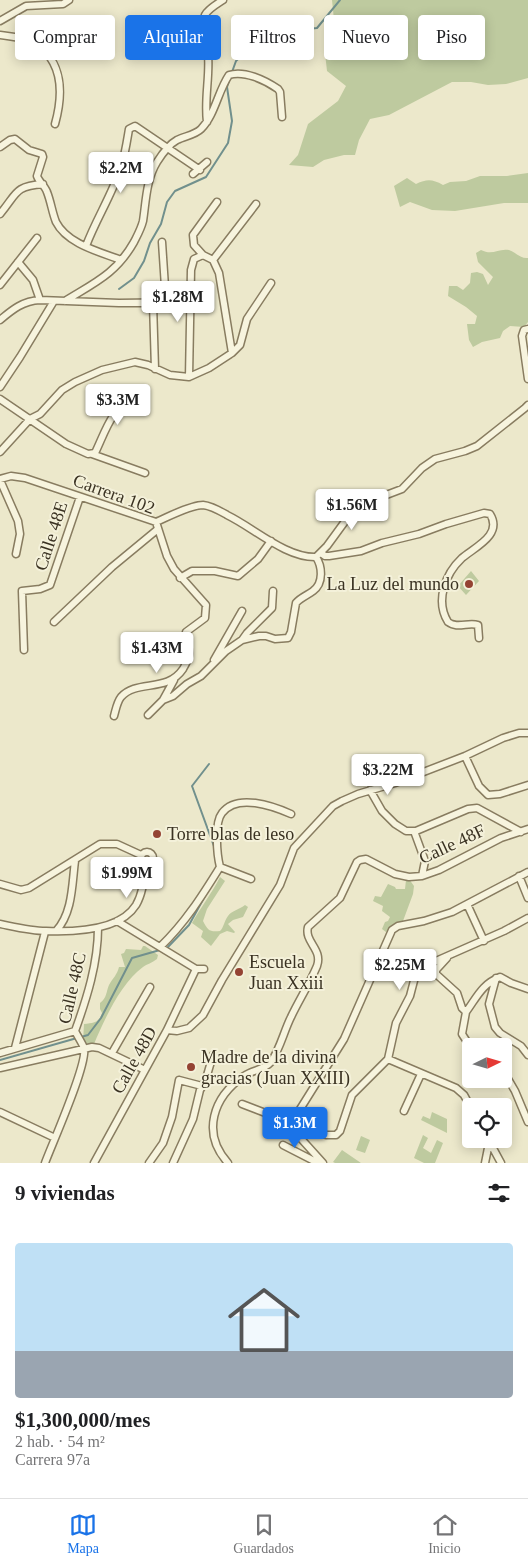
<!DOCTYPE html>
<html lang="es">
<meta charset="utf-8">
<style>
:root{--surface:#fff;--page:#f2f2f2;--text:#202124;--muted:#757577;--line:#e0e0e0;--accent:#1a73e8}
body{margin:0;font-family:Georgia,serif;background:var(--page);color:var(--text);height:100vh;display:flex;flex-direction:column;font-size:19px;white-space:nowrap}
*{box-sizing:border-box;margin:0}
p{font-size:16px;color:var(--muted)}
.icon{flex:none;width:28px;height:28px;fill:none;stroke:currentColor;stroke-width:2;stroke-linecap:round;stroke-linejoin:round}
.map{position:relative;height:1163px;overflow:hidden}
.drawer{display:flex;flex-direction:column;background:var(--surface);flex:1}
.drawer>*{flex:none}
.hud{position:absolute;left:15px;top:15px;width:499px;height:45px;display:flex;gap:10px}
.needle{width:32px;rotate:85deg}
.buttons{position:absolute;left:462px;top:1038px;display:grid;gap:10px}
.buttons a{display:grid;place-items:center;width:50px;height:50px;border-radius:5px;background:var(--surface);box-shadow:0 2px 12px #0003;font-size:25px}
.price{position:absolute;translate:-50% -42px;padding:0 11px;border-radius:5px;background:#fff;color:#222;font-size:16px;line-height:32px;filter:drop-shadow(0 1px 2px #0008)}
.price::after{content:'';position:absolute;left:50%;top:30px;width:15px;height:11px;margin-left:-8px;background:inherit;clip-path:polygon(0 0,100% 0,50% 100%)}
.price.on{background:var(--accent);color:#fff}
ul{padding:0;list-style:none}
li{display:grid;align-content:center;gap:10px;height:265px;padding:0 15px}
li span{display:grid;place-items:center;height:155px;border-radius:5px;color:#555}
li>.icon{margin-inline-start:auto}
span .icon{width:90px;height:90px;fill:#fffc;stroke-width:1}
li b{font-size:21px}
h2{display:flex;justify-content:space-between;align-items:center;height:60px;padding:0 15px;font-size:21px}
.pill{padding:0 18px;border-radius:5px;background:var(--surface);box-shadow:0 2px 12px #0003;font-size:18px;line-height:45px}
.pill.on{background:var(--accent);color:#fff}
.menu{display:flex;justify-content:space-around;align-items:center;height:70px;border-top:1px solid var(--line);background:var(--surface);font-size:14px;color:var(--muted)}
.menu a{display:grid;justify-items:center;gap:2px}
.menu .on{color:var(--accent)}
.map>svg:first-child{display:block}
</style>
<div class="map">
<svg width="528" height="1163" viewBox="0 0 528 1163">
<rect width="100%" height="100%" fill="#ece8cb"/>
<path fill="#beca9f" d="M332,0H528V78L506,84L488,85L471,82H452L389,115L370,119L359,140L355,155H344L324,160L313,167L289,165L298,155L308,124L338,101L346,86L327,71L325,53L336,40Z
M528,173V203H504L455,211L432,210L410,202L400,207L394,186L407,178L416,184C427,179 432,179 443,185L450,182L466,181L480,176H507Z
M481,250C493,256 498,248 509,250C516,252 520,259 528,258V322L524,327L510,326L503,331L500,338L482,342L473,347L469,340L467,324H475L477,316L466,307L448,296L449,286H457L463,290L470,283L471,273L477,272L483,274L488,285L493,277L478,262L476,253Z
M471,571L479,581L466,595L458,586Z
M220,877L225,881L207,909L203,921C208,931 210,932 220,931C224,927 224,921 228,916C231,911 240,909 245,905L248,907L243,917L233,920L228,924L235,932L234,933L227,931L220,934L211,946L201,937L203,931L192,923C201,907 212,893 220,877Z
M409,879L414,886L413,894L403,921L393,925L386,932L382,929L385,922L388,921L390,917L382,911L383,906L373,901L375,896L381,897L388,884L395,887L396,889H405L406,880Z
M143,946H145L158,955L157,959C152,963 147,964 143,967C121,983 104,1020 94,1044L87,1046L83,1042L84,1024C93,1023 99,1023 102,1013L100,1009V1003C107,998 106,992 109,985C113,978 117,975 119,967H125L121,954L124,953L126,949L141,950Z
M432,1112L447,1119V1133L421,1120L423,1116L430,1119Z
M423,1135L428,1138L423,1148L431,1153L437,1140L443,1143L435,1163H424L414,1158Z
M361,1136L370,1140L365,1153L356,1150Z
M342,1150L361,1163H335L333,1162Z"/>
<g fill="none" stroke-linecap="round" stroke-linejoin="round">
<path stroke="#71908d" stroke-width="2" d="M232,72L236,61L263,34L317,28L340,0
M119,289L134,278L144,261L150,243L161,224L167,202L175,191L206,177L228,143L232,121L227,87L229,81
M209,764L192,786L215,849
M167,948L189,925L205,896
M81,1037L88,1035L101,1018L132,958L160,950
M0,1060L77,1038"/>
<defs>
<path id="minor" d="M0,21L26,6L63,4L69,0
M0,35C11,37 25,37 34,43C64,61 63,95 55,124
M207,122C204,99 210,77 208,54C207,42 200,27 205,15C208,9 217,4 223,0
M0,147L10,140L15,139L29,150L42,154L43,157L37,176C39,182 45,186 47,192C51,202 52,212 56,222C67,244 100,252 121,260
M193,174L207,162
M0,214C17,194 14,186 43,184
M162,242L166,302
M86,246C96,219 112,195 121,167C125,155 127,141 129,129L135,126L200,170
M203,255L194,245L193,235L217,202
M213,260L256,204
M18,262L33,280L40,300
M0,285L37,238
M65,301C94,283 116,274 134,242C137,236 141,229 143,221C146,202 146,180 157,162C162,154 168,145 177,140C185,136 195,135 201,129C215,115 218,91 229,75C244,70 265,80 278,89L280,92L282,117
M153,303L155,369
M0,320C13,309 23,301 40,300L119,303L190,302
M528,329L524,330L522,336L528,379
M232,353L240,345L247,319L271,283
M0,387L20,357L54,301
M0,399L66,444L88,454L95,453C106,430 111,409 135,396
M0,452L30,419L40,414L62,390L75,382L102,370L135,362L148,365L170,375L189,377L209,368L232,353L219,273L213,260L203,255L194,259L191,270L189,377
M92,454L145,473
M0,479L11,476L25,478L156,522L167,556L174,569L206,605L205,618L186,632C185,640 190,647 189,655C189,659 185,665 183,669C167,693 137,679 121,697C117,702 116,709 114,716
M0,480L18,521L20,534L16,554
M156,522C168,517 190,505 203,505C212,506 220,511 227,515C254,528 286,558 316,557L327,546L346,520L356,512L381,497L402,489L422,468L435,459L465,451L477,446L525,408L528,405
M321,553L325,556H329L361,551L382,543L419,534L446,524L484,513L490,514C503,535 475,547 462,558C445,574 435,601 448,622C457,629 468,622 478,625L479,638
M180,578L192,571H215L238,576L258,559L271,541
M54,622L112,567L158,529
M242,640L247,633L272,608L273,591
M24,650L22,591L40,589L50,585L80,497
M214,660L242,611
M174,680L163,700L173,696L187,684L201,676L226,651L242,640L259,636H266L275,639L288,638L291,632L296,603C301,597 308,595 313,591C324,583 322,566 316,557
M148,715L163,700
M465,756L479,786L488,795L500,794L528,785
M370,790L382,811L395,824L406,831H416L468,809L477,808L521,832
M414,831L425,861L422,876
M141 858a6 6 0 1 1 12 0a6 6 0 1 1-12 0Z
M519,876L528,898
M251,879L220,867C217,855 214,823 222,813C237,793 273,806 291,814
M0,884L21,890L29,888L100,844H117L141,855
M467,904L484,941
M117,921L196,969H204
M0,924C15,927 31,931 46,931C73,932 120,931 136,905C143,893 144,878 146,864
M56,931C73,913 72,883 75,861
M160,947C185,923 202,896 220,867
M447,958L436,970V974L457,993L462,1008L466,1012L462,1034L471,1048
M496,978L489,1004L495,1027L500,1033L521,1046L528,1055
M466,1012C477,997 482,984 500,977L511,983L528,989
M167,1030L177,1031L189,1028L203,1015L222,980L280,885L294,848L333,806L342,801L358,794L395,783L465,756L503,738L519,733H528
M15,1048L45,932
M0,1053L75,1031
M112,1053L150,987
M388,1059L456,1088L464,1095L471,1108
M0,1068L92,1047L99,1048L145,1070
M504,1072L515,1091L528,1122
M242,1104L315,1132L326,1135H336L340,1131L352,1095L388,1059L396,1023L410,996L416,973L420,968L504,931L528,918
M404,1111L421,1074
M0,1112L55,1138
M488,1139L501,1163
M283,1145L318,1163
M45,1163C52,1144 88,1064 84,1048C82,1043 78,1037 75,1031C87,998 98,963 98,928
M94,1163L167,1030L196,969
M149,1163L163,1143L172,1117L179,1080L202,1086
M173,1163L193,1119L200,1090L205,1082L213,1055
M228,1163C201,1133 213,1097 244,1076C252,1070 264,1070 271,1062C280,1049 284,1031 291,1017C299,1000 310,983 317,966C323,949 304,942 308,927L340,898L357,862L360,860L366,859L395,874L409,877L422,876L439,870L501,838L528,829
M323,1163L295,1132L292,1122L344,1039L392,930L398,926L424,921L452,912L528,872
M485,1163L489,1143"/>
</defs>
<use href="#minor" stroke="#887c60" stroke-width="9"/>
<use href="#minor" stroke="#f7f4de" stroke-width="6"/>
</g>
<g fill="#944333" stroke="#f4f1da" stroke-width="2">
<circle cx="469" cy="584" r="5"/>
<circle cx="157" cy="834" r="5"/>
<circle cx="239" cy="972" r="5"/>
<circle cx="191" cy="1067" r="5"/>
</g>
<g text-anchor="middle" stroke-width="4" stroke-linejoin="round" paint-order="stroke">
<g font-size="18" fill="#3a3222" stroke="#f4f1da">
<text transform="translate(114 494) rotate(20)" y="6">Carrera 102</text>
<text transform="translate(51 536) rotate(-72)" y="6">Calle 48E</text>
<text transform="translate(452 844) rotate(-25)" y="6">Calle 48F</text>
<text transform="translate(72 988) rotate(-77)" y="6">Calle 48C</text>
<text transform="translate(134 1060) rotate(-61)" y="6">Calle 48D</text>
</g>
<g font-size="18" fill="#3a3222" stroke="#f4f1da" text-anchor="start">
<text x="459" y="590" text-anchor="end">La Luz del mundo</text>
<text x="167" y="840">Torre blas de leso</text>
<text x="249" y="968">Escuela<tspan x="249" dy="21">Juan Xxiii</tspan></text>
<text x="201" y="1063">Madre de la divina<tspan x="201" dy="21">gracias (Juan XXIII)</tspan></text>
</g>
</g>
</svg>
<div class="buttons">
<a><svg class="needle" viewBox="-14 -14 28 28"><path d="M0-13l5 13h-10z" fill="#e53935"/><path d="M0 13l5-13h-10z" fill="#757577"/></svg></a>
<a><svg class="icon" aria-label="locate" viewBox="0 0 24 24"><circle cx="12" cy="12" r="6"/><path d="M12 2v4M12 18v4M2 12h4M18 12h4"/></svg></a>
</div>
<b class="price" style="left:121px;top:194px">$2.2M</b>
<b class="price" style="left:178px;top:323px">$1.28M</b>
<b class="price" style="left:118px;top:426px">$3.3M</b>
<b class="price" style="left:352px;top:531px">$1.56M</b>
<b class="price" style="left:157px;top:674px">$1.43M</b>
<b class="price" style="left:388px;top:796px">$3.22M</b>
<b class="price" style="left:127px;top:899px">$1.99M</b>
<b class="price" style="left:400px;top:991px">$2.25M</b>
<b class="price on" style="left:295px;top:1149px">$1.3M</b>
<div class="hud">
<a class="pill">Comprar</a>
<a class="pill on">Alquilar</a>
<a class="pill">Filtros</a>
<a class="pill">Nuevo</a>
<a class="pill">Piso</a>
</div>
</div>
<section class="drawer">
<h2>9 viviendas<svg class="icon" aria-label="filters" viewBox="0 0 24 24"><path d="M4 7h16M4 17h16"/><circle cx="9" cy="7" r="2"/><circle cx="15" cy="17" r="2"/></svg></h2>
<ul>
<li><span style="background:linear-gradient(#bfe0f5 70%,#9aa5b1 0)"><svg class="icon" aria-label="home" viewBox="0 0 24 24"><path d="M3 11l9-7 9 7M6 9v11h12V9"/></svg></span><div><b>$1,300,000/mes</b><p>2 hab. · 54 m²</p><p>Carrera 97a</p></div></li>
</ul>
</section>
<nav class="menu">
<a class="on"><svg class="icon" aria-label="map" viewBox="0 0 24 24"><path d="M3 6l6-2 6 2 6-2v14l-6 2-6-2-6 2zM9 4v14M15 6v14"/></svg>Mapa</a>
<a><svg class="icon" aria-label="saved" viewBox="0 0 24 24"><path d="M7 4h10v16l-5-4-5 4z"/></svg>Guardados</a>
<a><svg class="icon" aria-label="home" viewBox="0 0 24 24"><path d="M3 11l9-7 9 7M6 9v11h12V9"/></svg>Inicio</a>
</nav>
